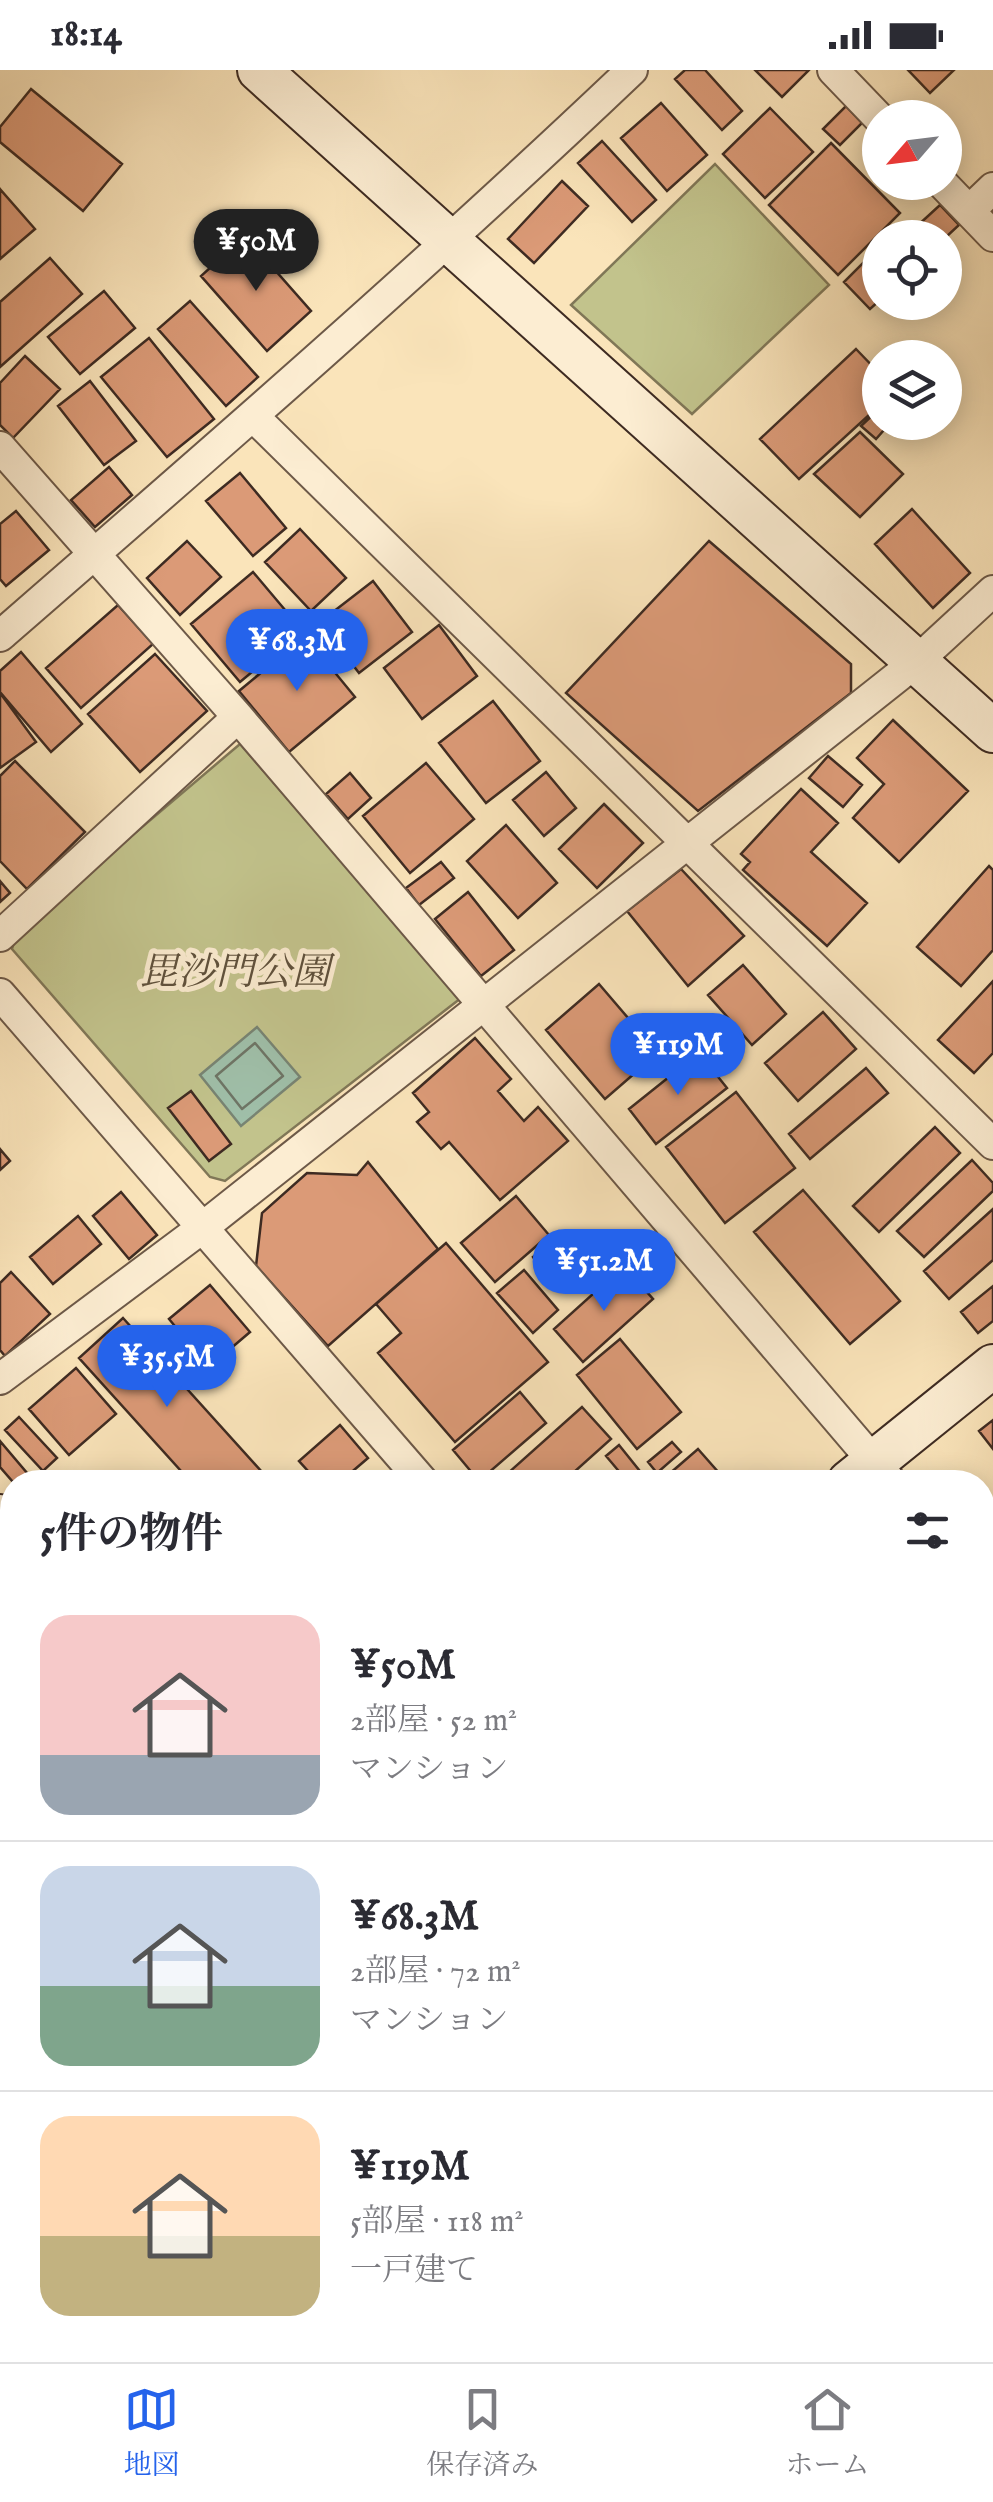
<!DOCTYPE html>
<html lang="ja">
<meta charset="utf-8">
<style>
:root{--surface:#fff;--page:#f2f2f3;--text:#2b2b33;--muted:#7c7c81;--line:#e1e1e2;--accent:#2563eb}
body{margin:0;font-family:"IM FELL English","Noto Serif JP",serif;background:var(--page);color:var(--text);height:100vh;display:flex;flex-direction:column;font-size:38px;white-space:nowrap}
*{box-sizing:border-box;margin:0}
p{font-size:32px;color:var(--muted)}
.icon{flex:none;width:55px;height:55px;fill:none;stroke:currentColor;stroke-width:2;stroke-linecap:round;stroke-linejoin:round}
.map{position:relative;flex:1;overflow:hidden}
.sheet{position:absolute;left:0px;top:1400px;width:995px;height:892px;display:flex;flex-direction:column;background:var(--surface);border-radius:40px 40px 0 0;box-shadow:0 5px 25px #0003}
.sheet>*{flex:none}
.needle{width:65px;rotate:242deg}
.buttons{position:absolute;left:862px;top:30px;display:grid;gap:20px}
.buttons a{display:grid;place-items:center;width:100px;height:100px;border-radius:50%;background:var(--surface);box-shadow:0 5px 25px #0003;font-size:50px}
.price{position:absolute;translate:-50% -85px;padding:0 22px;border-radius:35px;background:var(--accent);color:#fff;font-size:32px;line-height:65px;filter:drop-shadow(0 2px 5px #0008)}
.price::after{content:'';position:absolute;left:50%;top:60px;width:30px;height:22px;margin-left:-15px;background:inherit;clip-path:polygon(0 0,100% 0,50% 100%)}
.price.active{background:#222;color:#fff}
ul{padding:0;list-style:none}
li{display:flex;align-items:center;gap:30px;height:250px;padding:0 40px}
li+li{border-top:2px solid var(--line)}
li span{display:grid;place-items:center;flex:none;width:280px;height:200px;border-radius:30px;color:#555}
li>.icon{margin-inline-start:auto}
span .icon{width:120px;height:120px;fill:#fffc;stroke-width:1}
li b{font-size:42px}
h2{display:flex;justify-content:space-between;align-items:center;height:120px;padding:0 40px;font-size:42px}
.status{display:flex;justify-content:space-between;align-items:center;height:70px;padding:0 50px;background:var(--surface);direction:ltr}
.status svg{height:28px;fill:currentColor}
.tabs{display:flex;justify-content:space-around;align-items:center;height:140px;border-top:2px solid var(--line);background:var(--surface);font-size:28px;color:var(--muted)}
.tabs a{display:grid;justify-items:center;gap:5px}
.tabs .active{color:var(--accent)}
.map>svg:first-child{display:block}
</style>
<div class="status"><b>18:14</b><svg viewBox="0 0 49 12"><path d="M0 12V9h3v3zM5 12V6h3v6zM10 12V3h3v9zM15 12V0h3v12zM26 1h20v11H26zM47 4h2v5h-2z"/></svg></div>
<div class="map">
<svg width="993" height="2292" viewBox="0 0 993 2292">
<rect width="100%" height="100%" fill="#fae4ba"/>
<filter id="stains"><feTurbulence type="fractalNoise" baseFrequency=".002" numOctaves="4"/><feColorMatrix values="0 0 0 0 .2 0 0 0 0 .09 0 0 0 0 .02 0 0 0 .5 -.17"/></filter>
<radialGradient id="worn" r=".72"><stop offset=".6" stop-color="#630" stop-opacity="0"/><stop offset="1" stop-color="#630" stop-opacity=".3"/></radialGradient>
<path fill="#c2c38c" stroke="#807757" stroke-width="2.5" d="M715,94L829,215L692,344L571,235Z
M240,674L461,928L225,1111L210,1107L12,879L17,863Z"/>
<path fill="#9fbfa9" stroke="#788473" stroke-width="2.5" d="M257,957L300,1007L241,1056L200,1005Z"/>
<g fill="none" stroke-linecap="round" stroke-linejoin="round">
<path stroke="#6e7566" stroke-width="2.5" d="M255,973L283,1006L242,1039L216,1006Z"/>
</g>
<path fill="#db9a77" stroke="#3e2b22" stroke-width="2.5" d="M685,0H705L742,41L722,60L675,9Z
M755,0H809L782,27Z
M908,0H954L930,23Z
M31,19L122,94L83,141L0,72V57Z
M661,33L707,85L667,121L621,68Z
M846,36L862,53L840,75L823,59Z
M770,38L813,82L765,128L723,84Z
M602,71L656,130L632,152L578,93Z
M831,73L900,143L838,205L769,135Z
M562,111L588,136L534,193L508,169Z
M0,119L35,159L0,189Z
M940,135L959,155L945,168H923L915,158Z
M245,166L311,241L267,281L201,206Z
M880,176V230L870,239L844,212Z
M50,188L82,224L0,297V232Z
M104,221L135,258L80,304L48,267Z
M190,231L258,307L226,336L158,259Z
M149,268L214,349L167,387L101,307Z
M856,279L880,304V335L799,409L760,369Z
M25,286L60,319L13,368L0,355V313Z
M90,311L136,371L104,395L58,336Z
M880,338V352H891L876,369L861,356Z
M860,362L903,404L860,447L814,404Z
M109,397L132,425L95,457L71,430Z
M240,403L286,458L253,486L206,431Z
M912,439L970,503L933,538L875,474Z
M16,441L49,480L6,516L0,509V454Z
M300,459L346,508L311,541L265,492Z
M187,471L221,507L180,545L147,508Z
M709,471L851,594V623L698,741L566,623Z
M253,502L302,560L240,612L191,554Z
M373,511L412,562L359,603L320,552Z
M118,535L153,574L81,638L46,598Z
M439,555L477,606L422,649L384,598Z
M305,566L355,627L289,682L239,621Z
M21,582L82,654L51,682L0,622V601Z
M155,584L207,641L140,702L88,644Z
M0,623L36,672L0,698Z
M493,631L540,691L486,733L439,673Z
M893,650L968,721L899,792L853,748L884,714L857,688Z
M828,686L862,715L843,737L809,708Z
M15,691L85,762L27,819L0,791V706Z
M426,693L474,749L410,803L363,746Z
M546,702L576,738L544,766L513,730Z
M350,703L371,728L348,749L326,724Z
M801,719L838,753L811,782L867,833L827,876L743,800L750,792L741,784Z
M604,734L643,773L597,818L559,779Z
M506,755L557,813L518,848L467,791Z
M441,792L454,808L419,835L406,818Z
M989,796L993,800V880L961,916L917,877Z
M681,799L744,866L688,916L627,841Z
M0,811L10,823L0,832Z
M468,822L514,880L481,906L435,849Z
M743,895L786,944L752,975L708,925Z
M993,911V983L974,1003L938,970Z
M599,914L658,983L605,1029L546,960Z
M823,942L856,979L798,1031L765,993Z
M475,968L511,1009L498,1021L524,1051L538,1037L568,1071L500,1130L449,1072L441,1079L417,1052L429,1042L413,1023Z
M699,983L727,1018L656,1074L629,1039Z
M866,998L888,1023L810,1089L789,1064Z
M191,1021L231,1074L209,1091L168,1038Z
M736,1022L795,1098L725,1153L666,1077Z
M935,1057L960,1083L879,1162L853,1136Z
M0,1079L10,1091L0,1100Z
M972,1090L993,1113V1121L924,1187L897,1161Z
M368,1092L438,1179L328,1276L256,1196L262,1143L307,1103L357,1105Z
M803,1120L900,1231L850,1274L754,1162Z
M121,1122L157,1165L129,1189L93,1146Z
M516,1126L549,1165L495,1212L461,1173Z
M993,1139V1190L949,1229L924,1201Z
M78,1146L101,1174L53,1214L30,1187Z
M555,1168L562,1177L539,1196L533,1187Z
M446,1173L548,1292L455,1372L378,1283L401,1263L376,1234Z
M624,1196L653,1229L583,1292L554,1259Z
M524,1200L558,1240L533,1263L497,1223Z
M11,1202L50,1244L5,1286L0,1280V1213Z
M210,1215L250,1262L209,1297L169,1249Z
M993,1216V1251L978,1263L961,1242Z
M123,1248L271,1412H191L79,1288Z
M620,1269L681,1342L637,1379L577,1305Z
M76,1298L116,1344L69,1385L29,1339Z
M520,1322L546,1353L479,1411L453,1380Z
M582,1337L611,1369L563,1412H498Z
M19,1347L57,1388L43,1401L5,1360Z
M993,1350V1379L979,1361Z
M340,1355L368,1388L340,1412H318L299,1391Z
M0,1371L33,1410L30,1412H13L0,1397Z
M672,1372L681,1382L657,1403L648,1392Z
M619,1375L647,1410L645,1412H628L606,1386Z
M698,1379L727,1412H674L668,1405Z
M982,1427L993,1439V1493L982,1482Z
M0,1476L12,1490V1511L0,1523Z
M12,1599V1649L0,1634V1609Z
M12,1654V1702L0,1712V1664Z
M982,1727L993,1748V1792L982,1797Z
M2,1788L12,1794V1849L0,1842Z
M0,1883L12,1892V1921L0,1938Z
M982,1957L993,1969V2012L982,2021Z
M0,1977L12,1992V2044L0,2055Z
M982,2069L992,2087L982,2092Z
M6,2130L12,2137V2165L0,2177V2135Z
M982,2137L993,2157L990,2194L982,2180Z
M993,2203V2252L982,2253V2204Z
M4,2253L12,2262V2280H148L135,2292H0V2257Z
M206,2280H237L246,2289L207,2292L200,2285Z
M303,2280H427L413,2292L384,2288L313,2292Z
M447,2280H461L471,2292H434Z
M537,2280H566L572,2292H543Z
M599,2280H631L617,2292H610Z
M682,2280L692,2292H668Z
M760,2280H782L769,2291Z
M815,2280H840L820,2291Z"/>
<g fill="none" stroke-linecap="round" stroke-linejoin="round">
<defs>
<path id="lane" d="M0,1759L12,1763
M982,1877L989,1890
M982,2109L993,2104
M0,2195L12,2182
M829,2292L993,2286"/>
<path id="street" d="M833,0L880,49
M941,112L993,166
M969,141L993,118
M254,347L993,1074
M0,377L238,647L891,1412
M0,566C214,380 427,195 632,0
M0,866L238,647
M0,924L423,1412
M0,1309L202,1158L916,592L993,521
M982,1523L993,1536
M951,2280L953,2284
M176,2292L185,2285L193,2292"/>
<path id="secondary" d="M259,0L993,661
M849,1412L993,1296
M0,1446L12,1461
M713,2280L724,2292"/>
</defs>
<use href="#lane" stroke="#6d5948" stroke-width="19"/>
<use href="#street" stroke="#6d5948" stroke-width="34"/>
<use href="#secondary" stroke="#3e2b22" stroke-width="46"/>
<use href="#lane" stroke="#fcedd2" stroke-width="15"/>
<use href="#street" stroke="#fcedd2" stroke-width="30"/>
<use href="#secondary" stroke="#fcedd2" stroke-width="42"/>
</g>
<g text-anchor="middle" stroke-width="10" stroke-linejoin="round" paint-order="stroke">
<g font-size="38" font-style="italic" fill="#5f513c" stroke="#fcedd2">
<text x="235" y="914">毘沙門公園</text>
</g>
</g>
<rect width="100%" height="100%" filter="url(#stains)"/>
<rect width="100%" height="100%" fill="url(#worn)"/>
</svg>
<div class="buttons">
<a><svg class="needle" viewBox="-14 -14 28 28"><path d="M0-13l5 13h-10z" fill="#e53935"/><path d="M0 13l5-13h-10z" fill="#7c7c81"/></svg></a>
<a><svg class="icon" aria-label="locate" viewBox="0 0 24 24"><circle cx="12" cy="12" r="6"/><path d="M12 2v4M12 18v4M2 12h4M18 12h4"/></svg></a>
<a><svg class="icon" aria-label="layers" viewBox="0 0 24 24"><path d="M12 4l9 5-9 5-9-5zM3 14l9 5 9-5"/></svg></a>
</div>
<b class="price active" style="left:256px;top:224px">¥50M</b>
<b class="price" style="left:297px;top:624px">¥68.3M</b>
<b class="price" style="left:678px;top:1028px">¥119M</b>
<b class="price" style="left:604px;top:1244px">¥51.2M</b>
<b class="price" style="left:167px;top:1340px">¥35.5M</b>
<section class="sheet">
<h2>5件の物件<svg class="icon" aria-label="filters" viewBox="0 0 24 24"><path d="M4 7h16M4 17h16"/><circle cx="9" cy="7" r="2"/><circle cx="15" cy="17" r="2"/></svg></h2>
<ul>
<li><span style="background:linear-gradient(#f6c9c9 70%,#9aa5b1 0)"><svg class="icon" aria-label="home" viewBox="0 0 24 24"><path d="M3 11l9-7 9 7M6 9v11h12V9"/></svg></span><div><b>¥50M</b><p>2部屋 · 52 m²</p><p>マンション</p></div></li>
<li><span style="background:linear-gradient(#c9d6e8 60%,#7fa58c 0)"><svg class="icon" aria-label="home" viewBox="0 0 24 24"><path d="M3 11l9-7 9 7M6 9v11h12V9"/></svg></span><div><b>¥68.3M</b><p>2部屋 · 72 m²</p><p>マンション</p></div></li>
<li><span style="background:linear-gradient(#ffd9b3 60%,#c2b280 0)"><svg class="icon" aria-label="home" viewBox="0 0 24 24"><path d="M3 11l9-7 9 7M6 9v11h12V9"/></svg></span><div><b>¥119M</b><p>5部屋 · 118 m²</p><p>一戸建て</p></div></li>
</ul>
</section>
</div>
<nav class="tabs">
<a class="active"><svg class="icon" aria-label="map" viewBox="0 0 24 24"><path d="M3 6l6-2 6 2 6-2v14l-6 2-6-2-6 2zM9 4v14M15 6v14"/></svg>地図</a>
<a><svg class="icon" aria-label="saved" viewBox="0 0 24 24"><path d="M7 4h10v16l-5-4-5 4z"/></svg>保存済み</a>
<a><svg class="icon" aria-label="home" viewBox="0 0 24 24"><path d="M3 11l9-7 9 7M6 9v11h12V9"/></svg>ホーム</a>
</nav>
